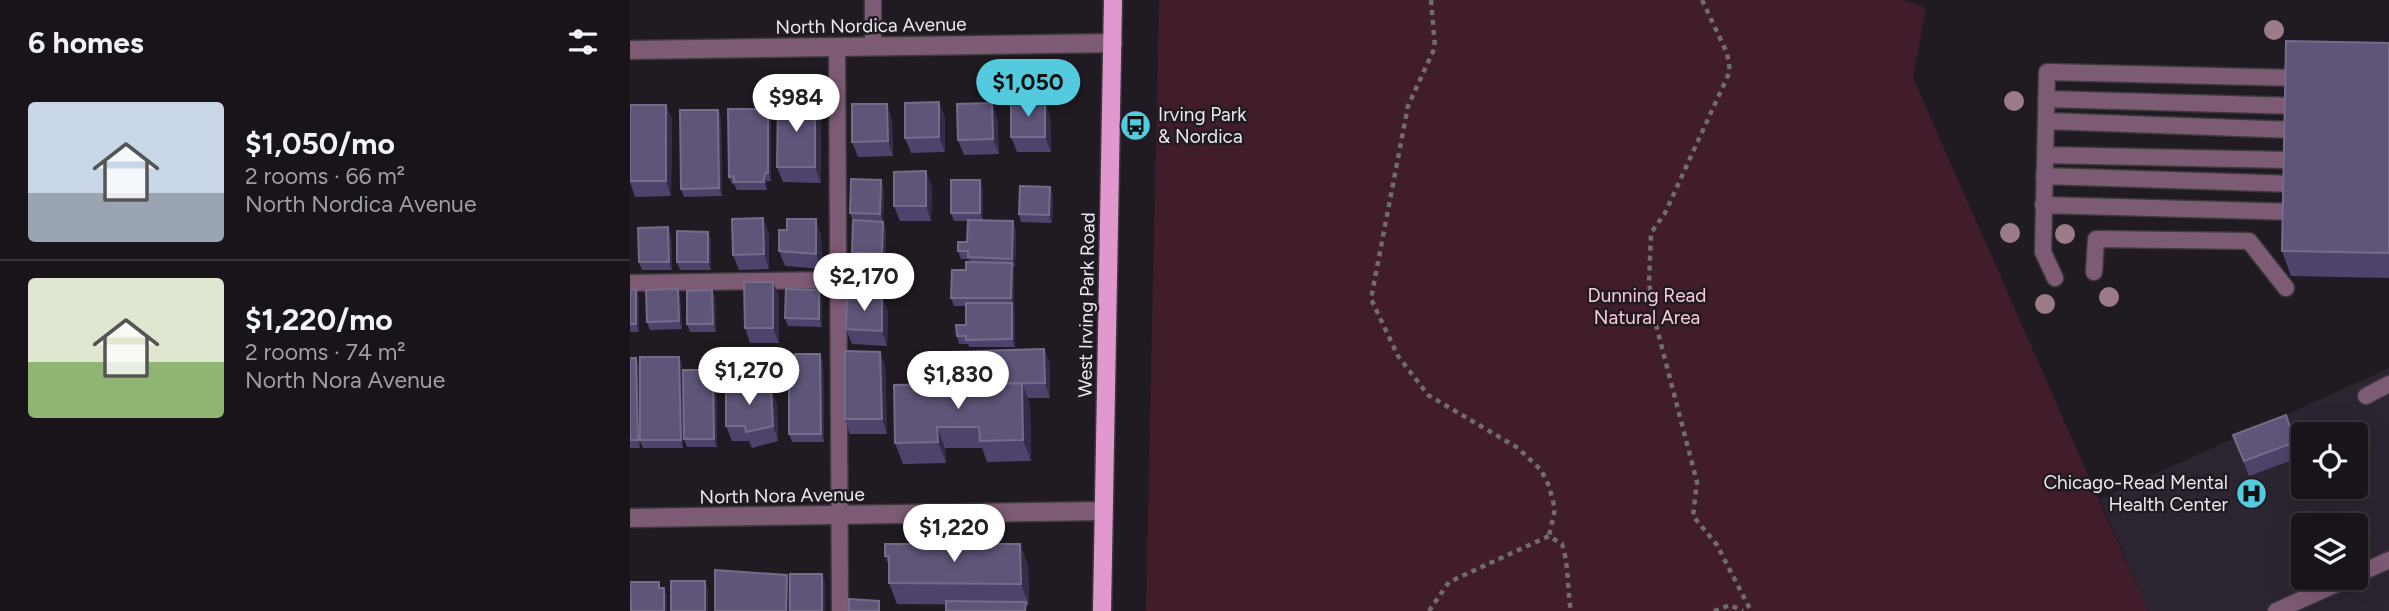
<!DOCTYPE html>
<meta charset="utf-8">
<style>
:root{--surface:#18141a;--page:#211d23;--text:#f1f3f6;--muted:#9f9ea2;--line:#363339;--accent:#54cade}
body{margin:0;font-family:Figtree,sans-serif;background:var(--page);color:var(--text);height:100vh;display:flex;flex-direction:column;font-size:26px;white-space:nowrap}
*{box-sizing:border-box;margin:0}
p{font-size:23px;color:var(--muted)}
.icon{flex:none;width:38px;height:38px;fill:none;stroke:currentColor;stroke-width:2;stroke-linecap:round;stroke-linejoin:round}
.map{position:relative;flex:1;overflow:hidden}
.details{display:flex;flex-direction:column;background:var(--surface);width:630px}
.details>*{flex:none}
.fabs{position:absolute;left:1661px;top:422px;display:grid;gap:14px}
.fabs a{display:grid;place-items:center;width:77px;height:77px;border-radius:7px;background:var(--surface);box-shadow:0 7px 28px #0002,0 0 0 2px var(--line);font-size:35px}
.price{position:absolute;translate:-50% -60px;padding:0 16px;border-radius:24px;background:#fff;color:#222;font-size:23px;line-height:46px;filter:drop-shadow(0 2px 4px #0008)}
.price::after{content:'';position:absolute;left:50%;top:42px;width:21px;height:16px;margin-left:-10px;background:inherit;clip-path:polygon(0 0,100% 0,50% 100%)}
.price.on{background:var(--accent);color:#111}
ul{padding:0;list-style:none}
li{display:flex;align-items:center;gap:21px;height:175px;padding:0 28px}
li+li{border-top:2px solid var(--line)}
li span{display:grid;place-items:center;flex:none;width:196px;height:140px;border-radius:7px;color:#555}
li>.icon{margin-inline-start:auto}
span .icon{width:84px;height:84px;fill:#fffc;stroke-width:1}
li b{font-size:30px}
h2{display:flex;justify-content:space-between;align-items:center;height:84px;padding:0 28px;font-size:30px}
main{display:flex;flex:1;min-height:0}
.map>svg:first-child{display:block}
</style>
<main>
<section class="details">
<h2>6 homes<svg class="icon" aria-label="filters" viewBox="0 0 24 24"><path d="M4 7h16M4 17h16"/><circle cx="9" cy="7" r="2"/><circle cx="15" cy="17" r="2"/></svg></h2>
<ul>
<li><span style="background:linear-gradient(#c9d6e8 65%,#9aa5b1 0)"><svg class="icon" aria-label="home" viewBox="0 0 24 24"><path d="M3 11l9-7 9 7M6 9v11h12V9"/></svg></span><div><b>$1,050/mo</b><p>2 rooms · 66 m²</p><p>North Nordica Avenue</p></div></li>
<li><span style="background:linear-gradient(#dfe7d0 60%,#8fb573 0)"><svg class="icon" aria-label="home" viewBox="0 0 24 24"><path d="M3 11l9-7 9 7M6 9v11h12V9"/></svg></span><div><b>$1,220/mo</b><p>2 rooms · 74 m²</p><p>North Nora Avenue</p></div></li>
</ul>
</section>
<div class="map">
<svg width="1759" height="611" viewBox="0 0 1759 611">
<rect width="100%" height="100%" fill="#201b22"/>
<path fill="#2c2430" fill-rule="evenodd" d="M1759,368V611H1518L1470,499ZM1673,434H1726V486H1673ZM1673,525H1726V578H1673Z"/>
<path fill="#411d2b" d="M529,0H1272L1296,8L1283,78L1518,611H516Z"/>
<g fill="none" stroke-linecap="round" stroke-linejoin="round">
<defs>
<path id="lane" d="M243,0V46
M207,47L210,611
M1416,99L1665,106
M1416,121L1664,130
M1415,155L1664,160
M1414,176L1663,184
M1413,205L1663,212
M1464,272L1466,239L1619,241L1656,288
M1425,278L1413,252L1417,72L1665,78
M0,283L209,280
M1736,396L1759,384
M1726,575L1759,560
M1646,611L1720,578"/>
<path id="street" d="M0,50L483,43
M0,518L473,511"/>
<path id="primary" d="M472,611L483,0"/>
</defs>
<use href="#lane" stroke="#3c383e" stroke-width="19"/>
<use href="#street" stroke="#3c383e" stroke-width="21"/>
<use href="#primary" stroke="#3c383e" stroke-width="21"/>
<path stroke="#706c72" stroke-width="4.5" stroke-dasharray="5 5" stroke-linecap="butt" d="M801,0L805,47L778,106L741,299L768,356L798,395L888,448L911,470L919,486L925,509L919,536
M1072,0L1097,53L1100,71L1035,213L1021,233L1019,283L1025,321L1067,482L1063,516L1087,545L1121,611
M799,611L819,582L919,536L932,544C939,565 937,588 941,611
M1084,611L1100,605L1113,611"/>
<use href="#lane" stroke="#7e5b75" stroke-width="16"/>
<use href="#street" stroke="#7e5b75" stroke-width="18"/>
<use href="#primary" stroke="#e198cf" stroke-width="18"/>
</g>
<g fill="#9a7b87">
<circle cx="1644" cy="30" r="10"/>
<circle cx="1384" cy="101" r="10"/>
<circle cx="1380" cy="233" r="10"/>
<circle cx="1435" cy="234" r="10"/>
<circle cx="1479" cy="297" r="10"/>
<circle cx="1415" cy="304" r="10"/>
</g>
<path fill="#4e436b" d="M1759,43V278L1661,276L1652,251Z
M0,105H36L42,120L41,196L5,197L0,182Z
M88,110L91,118L92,196L54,197L51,189Z
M191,116V183L153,182L147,167Z
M420,116L421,152H387L381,137Z
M141,117V181H137V190H107L104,184H102L99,177Z
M315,117V152L281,153L275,138Z
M367,118L369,154L334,155L328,140Z
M262,119L263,156L228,157L222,142Z
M302,186L301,221H270L264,206Z
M254,188L253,222L256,230L255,261L225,260L222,252L223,221L220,213Z
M353,188V220L386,229L385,267L383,266L384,271V306H383L385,310V347H339L338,344H329L327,336L336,325V306H324L321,298L340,262L339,259H331L328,251L337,242L338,221H324L321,213Z
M423,195L422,223L391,222L389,214Z
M157,230L191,235L192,269L155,266L149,251Z
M139,233V269L109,270L103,255Z
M41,235L42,270H12L9,262Z
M81,239V270H50L47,262Z
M256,265L259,273L258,297L225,296L252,297L258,312L257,346L222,344L216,329L221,296L218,288Z
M143,282L149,297V343H120L115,328Z
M6,289L9,297V332H0V290Z
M82,290L85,298L86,332H60L57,324Z
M189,290L192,298V327L158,326L155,318Z
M50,297L52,329L20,330L17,322Z
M414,349L420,364V398H397L400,404L401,461L357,462L352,448H315L316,463L273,464L265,443L319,385Z
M250,352L255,367L257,434H220L215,419Z
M49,357L52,365L53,448H13L10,441V448H0V358H6L9,366Z
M193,362L194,442H162L159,434L165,366Z
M86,378L87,447H57L54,439Z
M116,379L120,389L147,404L148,441L122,448L119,441H102L96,426L103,388Z
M1656,415L1671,457L1619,476L1603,435Z
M390,544L398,565L399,605L267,604L259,583V566L255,556Z"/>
<path fill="#342c48" d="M415,100L420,116L421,152L415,137Z
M185,101L191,116V183L185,167Z
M309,102L315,117V152L309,137Z
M362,103L367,118L369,154L363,139Z
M257,104L262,119L263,156L258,141Z
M36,105L42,120L41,196L36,181Z
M138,109L141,117V181L138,173Z
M88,110L91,118L92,196L89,188Z
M296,171L302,186L301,221L296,206Z
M135,173L137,181V190L134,182Z
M251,180L254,188L253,222L250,214Z
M350,180L353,188V221L350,213Z
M420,187L423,195L422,223L419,215Z
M133,218L139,233V269L134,254Z
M186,219L191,235L192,269L186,254Z
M383,221L386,229L385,267L382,259Z
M253,222L256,230L255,261L252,253Z
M38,227L41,235L42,270L39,262Z
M78,232L81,239V270L78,262Z
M382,263L384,271V306L381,298Z
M256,265L259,273L258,297L255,289Z
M143,282L149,297V343L143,328Z
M6,289L9,297V332L6,324Z
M48,289L50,297L52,329L49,321Z
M82,290L85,298L86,332L83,324Z
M189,290L192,298V327L189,319Z
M252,297L258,312L257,346L252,331Z
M382,303L385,310V347L382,339Z
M414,349L420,364V398L415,383Z
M250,352L255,367L257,434L252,419Z
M190,354L193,362L194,442L191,434Z
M49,357L52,365L53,448L51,440Z
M6,358L9,366L10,448L8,440Z
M83,370L86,378L87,447L84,439Z
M392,383L400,404L401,461L393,440Z
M141,389L147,404L148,441L143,426Z
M307,427L315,448L316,463L308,442Z
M390,544L398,565L399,605L391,584Z
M192,574L195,582V611H192Z
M157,575L160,583L159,611H156Z
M75,581L78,589V611H75Z
M34,588L37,596V611H34Z"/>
<path fill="#5f5579" stroke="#756c8b" stroke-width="2" d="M1656,41L1759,43V253L1652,251Z
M148,100L185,101V167H147Z
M415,100V137H381V101Z
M309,102V137L275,138V103Z
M362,103L363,139L328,140L327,104Z
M222,104H257L258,141L222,142Z
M0,105H36V181H0Z
M98,109H138V173H135L134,182H104V176L99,177Z
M50,110H88L89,188L51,189Z
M296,171V206H264V172Z
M221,179L251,180L250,214L220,213Z
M321,180H350V213H321Z
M390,186L420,187L419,215L389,214Z
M133,218L134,254L103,255L102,219Z
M157,219H186V254L149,251V230H157Z
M223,220L253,222L252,253L222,252Z
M338,220L383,221L382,259L338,257V251H328V242H337Z
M38,227L39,262H9L8,228Z
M47,231L78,232V262H47Z
M336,262L382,263L381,298H321L322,270H336Z
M219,264L256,265L255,289L218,288Z
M114,282H143V328H115Z
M6,289V324H0V290Z
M48,289L49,321L17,322L16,290Z
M156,289L189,290V319L155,318Z
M82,290L83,324H57V291Z
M217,296L252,297V331L216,329Z
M336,303H382V339L336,340V336H327L326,325H336Z
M414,349L415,383L319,385L318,352Z
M215,351L250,352L252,419H215Z
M165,354H190L191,434H159V367L165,366Z
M10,357H49L51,440H10Z
M0,358H6L8,440H0Z
M53,370H83L84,439H54Z
M116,379L117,389H141L143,426L116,432L115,426H96V389L103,388V380Z
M392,383L393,440L350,441L349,427H307L308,442L265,443L264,385Z
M1656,415L1665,442L1614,461L1603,435Z
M255,544H390L391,584L259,583V556H255Z
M85,570L157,575L156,611H85Z
M160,574H192V611H160Z
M41,581H75V611H41Z
M0,582H29V588H34V611H1Z
M219,599L249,601V611H219Z
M316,601L396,602L395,611H316Z"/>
<defs>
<symbol id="bus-disc" viewBox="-11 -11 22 22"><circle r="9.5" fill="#54cade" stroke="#201b22"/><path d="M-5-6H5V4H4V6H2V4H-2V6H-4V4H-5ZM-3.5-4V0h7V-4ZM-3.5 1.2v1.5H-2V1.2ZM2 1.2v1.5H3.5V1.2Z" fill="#111"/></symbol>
<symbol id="hospital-disc" viewBox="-11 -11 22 22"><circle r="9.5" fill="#54cade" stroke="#201b22"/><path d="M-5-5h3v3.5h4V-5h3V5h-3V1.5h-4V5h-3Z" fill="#111"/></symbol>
</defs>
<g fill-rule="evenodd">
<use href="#bus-disc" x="488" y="108" width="35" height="35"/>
<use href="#hospital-disc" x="1604" y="476" width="35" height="35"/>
</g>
<g text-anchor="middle" stroke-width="5" stroke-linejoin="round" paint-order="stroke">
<g font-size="19" fill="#ebe8ed" stroke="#201b22">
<text transform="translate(241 25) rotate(-1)" y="7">North Nordica Avenue</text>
<text transform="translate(456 305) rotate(-89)" y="7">West Irving Park Road</text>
<text transform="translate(152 495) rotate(-1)" y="7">North Nora Avenue</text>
</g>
<g font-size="19" fill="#ebe8ed" stroke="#201b22" text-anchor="start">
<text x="528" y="121">Irving Park<tspan x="528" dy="22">&amp; Nordica</tspan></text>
<text x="1598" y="489" text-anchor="end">Chicago-Read Mental<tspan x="1598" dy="22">Health Center</tspan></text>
</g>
<g font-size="19" fill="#fdcada" stroke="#201b22">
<text x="1017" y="302">Dunning Read<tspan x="1017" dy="22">Natural Area</tspan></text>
</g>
</g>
</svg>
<div class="fabs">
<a><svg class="icon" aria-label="locate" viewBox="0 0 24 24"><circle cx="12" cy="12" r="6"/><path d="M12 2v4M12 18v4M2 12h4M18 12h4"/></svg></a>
<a><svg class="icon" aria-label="layers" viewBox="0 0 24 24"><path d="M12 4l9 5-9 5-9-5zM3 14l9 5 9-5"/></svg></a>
</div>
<b class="price on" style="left:398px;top:119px">$1,050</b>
<b class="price" style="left:166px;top:134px">$984</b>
<b class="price" style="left:234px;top:313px">$2,170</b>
<b class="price" style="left:119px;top:407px">$1,270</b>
<b class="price" style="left:328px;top:411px">$1,830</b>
<b class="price" style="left:324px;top:564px">$1,220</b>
</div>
</main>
